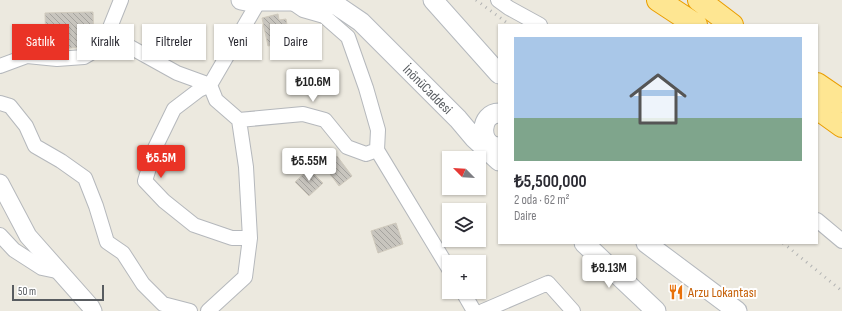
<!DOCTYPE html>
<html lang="tr">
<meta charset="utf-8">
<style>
:root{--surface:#fff;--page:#f2f2f3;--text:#2b2b33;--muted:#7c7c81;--accent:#ea3326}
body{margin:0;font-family:"Sofia Sans Condensed",sans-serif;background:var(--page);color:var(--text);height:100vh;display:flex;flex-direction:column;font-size:15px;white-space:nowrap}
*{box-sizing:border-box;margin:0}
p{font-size:13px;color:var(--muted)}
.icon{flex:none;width:22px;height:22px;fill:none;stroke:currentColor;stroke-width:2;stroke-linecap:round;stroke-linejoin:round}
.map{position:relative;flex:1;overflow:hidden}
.sheet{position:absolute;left:498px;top:24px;width:320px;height:220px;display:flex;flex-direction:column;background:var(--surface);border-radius:0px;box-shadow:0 1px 3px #0004}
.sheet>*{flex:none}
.top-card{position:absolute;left:12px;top:24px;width:380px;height:36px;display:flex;gap:8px}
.needle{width:26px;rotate:294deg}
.tools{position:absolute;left:442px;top:151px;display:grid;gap:8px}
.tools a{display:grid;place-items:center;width:44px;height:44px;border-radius:0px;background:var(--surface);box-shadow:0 1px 3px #0004;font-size:20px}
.scale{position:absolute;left:12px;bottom:10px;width:92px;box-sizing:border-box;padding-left:4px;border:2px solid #585c60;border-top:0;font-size:11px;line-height:14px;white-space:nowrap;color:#585c60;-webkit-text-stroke:3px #fff;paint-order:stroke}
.price{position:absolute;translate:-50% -34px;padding:0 9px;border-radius:4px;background:#fff;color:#222;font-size:13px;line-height:26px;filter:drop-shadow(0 1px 2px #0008)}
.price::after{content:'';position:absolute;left:50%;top:24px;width:12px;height:9px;margin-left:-6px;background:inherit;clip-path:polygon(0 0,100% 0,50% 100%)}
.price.on{background:var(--accent);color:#fff}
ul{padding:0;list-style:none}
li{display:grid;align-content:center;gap:8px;height:212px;padding:0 16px}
li span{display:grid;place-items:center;height:124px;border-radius:0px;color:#555}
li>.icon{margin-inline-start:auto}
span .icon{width:72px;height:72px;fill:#fffc;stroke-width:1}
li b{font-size:17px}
.tag{padding:0 14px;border-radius:0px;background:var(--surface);box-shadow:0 1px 3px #0004;font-size:14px;line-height:36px}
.tag.on{background:var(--accent);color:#fff}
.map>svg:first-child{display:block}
</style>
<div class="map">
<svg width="842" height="311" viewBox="0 0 842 311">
<defs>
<pattern id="building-back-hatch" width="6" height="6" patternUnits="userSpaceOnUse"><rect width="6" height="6" fill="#c8c5be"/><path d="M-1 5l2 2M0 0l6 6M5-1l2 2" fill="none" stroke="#a5a39e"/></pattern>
</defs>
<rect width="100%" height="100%" fill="#ece9df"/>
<path fill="url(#building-back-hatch)" stroke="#d0cabd" d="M93,12L94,47L46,49L45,13Z
M278,14L279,20L286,19L290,41L268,46L262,18Z
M337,156L352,176L339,186L324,166Z
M309,169L323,183L309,196L295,182Z
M396,223L403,244L378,253L371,231Z"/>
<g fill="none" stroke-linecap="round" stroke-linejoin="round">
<defs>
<path id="minor" d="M498,0L509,8L540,25
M290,1L303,10L324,16L348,37L366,88L378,130L377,150L449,269
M107,35L132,48L177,73L210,85
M0,66L27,56L57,59L84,57L96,50L107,35L121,0
M210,85L199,90L174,109L155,148L145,181L164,201L194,225L232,238H250
M0,103L10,106L26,126L35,146L61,161L85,178L96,206L107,242L123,253L143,284L163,304L190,311
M239,120L303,114L325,120L347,147L366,154L377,150
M817,220L842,241
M0,235L14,250L42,268L61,272
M463,292L474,311
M208,311L245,277L250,238L246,167L239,120L216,100L210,85L259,1
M483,311L548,283L573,311"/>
<path id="tertiary" d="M0,183L28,236L91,307L93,311"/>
<path id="secondary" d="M241,0L246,1H308L336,5L361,22L458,119L474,138L499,161
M433,0L499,74
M497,147C478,144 480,113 499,113
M584,243L656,311
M646,243L737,311"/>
<path id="trunk" d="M658,0L696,25
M699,0L732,25
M817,84L842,101
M817,108L842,126"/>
</defs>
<use href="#minor" stroke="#b5b8bc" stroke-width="16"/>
<use href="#tertiary" stroke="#b5b8bc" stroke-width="19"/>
<use href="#secondary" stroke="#b5b9be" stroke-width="21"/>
<use href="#trunk" stroke="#ea9e00" stroke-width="24"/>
<use href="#minor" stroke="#fff" stroke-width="14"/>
<use href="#tertiary" stroke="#fff" stroke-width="17"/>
<use href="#secondary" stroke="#fff" stroke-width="19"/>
<use href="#trunk" stroke="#fee692" stroke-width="22"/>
<path stroke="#b1b2b2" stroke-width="3" stroke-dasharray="1 5" stroke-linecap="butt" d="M476,0L510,25
M783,243L842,291"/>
</g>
<defs>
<symbol id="restaurant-bare" viewBox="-9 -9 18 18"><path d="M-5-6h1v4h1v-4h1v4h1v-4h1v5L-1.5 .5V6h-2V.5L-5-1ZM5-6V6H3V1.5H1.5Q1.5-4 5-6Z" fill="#e8710a" stroke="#fff" stroke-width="2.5" paint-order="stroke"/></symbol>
</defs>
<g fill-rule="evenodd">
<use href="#restaurant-bare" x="665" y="281" width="22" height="22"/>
</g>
<g text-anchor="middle" stroke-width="4" stroke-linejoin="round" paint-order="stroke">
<g font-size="14" fill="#585c60" stroke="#fff">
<text transform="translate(428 89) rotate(45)" y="5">İnönüCaddesi</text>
</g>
<g font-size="14" fill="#c56008" stroke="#fff" text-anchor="start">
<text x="688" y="297">Arzu Lokantası</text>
</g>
</g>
</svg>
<div class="tools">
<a><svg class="needle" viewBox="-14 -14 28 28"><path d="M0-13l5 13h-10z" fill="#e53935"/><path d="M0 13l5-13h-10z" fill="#7c7c81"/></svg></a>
<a><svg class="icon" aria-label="layers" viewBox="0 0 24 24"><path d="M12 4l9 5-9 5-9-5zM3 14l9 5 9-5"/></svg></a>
<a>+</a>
</div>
<div class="scale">50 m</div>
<b class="price" style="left:313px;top:103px">₺10.6M</b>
<b class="price on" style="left:161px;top:179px">₺5.5M</b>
<b class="price" style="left:309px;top:182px">₺5.55M</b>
<b class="price" style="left:609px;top:289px">₺9.13M</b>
<div class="top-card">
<a class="tag on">Satılık</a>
<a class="tag">Kiralık</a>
<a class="tag">Filtreler</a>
<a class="tag">Yeni</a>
<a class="tag">Daire</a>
</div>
<section class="sheet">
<ul>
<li><span style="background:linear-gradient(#a9c7e8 65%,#7fa58c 0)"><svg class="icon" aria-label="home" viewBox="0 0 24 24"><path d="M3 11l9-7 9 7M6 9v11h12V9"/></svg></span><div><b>₺5,500,000</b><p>2 oda · 62 m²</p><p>Daire</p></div></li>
</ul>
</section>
</div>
